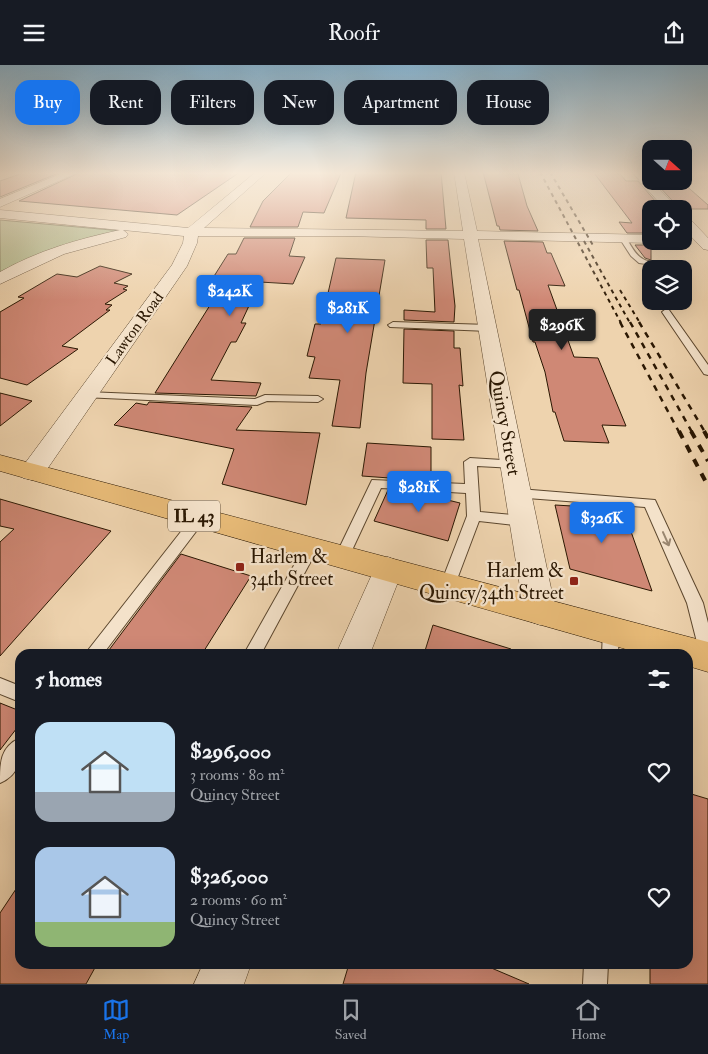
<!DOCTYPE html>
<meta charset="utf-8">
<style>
:root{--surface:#171b24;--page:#20242c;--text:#f1f3f6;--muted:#9ea1a6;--line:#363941;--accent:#1a73e8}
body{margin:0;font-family:"IM FELL Double Pica",serif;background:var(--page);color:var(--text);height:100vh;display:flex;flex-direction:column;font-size:19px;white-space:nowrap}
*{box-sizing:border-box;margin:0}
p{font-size:16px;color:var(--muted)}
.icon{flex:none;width:28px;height:28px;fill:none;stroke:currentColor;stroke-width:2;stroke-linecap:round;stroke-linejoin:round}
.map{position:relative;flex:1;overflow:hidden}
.panel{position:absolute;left:15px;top:584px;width:678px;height:320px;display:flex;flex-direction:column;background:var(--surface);border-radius:15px;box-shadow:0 5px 20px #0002}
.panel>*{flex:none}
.hud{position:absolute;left:15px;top:15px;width:679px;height:45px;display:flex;gap:10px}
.needle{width:32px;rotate:111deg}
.tools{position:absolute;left:642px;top:75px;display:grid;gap:10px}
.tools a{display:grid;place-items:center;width:50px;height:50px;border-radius:10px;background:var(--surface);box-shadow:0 5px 20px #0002;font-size:25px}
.price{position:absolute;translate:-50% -42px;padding:0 11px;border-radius:5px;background:var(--accent);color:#fff;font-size:16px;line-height:32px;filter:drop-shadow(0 1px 2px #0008)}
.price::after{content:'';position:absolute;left:50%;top:30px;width:15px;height:11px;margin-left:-8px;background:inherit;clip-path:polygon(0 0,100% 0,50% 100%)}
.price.current{background:#222;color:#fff}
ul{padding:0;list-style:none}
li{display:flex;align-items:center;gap:15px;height:125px;padding:0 20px}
li span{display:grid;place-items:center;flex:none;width:140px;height:100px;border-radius:15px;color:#555}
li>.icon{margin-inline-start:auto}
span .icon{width:60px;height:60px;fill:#fffc;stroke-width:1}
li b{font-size:21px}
h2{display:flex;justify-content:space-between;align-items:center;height:60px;padding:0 20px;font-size:21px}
.chip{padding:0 18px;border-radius:15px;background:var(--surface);box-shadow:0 5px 20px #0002;font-size:18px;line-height:45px}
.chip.current{background:var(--accent);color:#fff}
header{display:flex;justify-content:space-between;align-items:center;height:65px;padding:0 20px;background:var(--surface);font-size:22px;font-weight:600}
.tab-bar{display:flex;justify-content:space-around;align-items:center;height:70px;border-top:1px solid var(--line);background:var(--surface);font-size:14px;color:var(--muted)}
.tab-bar a{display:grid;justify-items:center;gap:2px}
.tab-bar .current{color:var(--accent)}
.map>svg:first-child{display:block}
</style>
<header><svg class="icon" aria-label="menu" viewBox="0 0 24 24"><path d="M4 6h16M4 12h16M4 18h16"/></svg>Roofr<svg class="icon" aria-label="share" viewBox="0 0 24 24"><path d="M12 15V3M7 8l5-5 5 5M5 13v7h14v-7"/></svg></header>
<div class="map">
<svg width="708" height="919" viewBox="0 0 708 919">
<rect width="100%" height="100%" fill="#eed3ae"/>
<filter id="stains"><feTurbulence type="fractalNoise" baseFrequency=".004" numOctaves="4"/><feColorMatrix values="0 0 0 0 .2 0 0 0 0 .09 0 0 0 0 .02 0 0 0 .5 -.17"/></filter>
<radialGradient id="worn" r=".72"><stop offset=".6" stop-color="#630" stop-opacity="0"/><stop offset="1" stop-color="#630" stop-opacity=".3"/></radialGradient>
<path fill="#b2be8f" stroke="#6e6b49" d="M0,155L122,166L0,210Z"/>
<path fill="#cf8875" stroke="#2b1803" d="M26,107H61L0,132V116Z
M81,107H240L177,150L19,136Z
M292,107L341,108L324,148L303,147L298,162H250L263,136Z
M356,107H441L446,164H426V155L346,153Z
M483,107H506L507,109H518L527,141L538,166L500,165L499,161H497Z
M594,108L620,109L626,116H638L662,144H651V168H627L619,157L632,158Z
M655,117H682L708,140V144H680Z
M244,173H295L289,191L305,192L293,219L260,217L241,258H246L236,277H231L211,315L261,318L256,331L155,328L217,229H211L218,216H211L228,189H236Z
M426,175H448L455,241L454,257L404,255V245L435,247L433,203H427Z
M504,176L543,177L547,188H551L565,221L548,220L574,292L598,293L626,361L602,360L609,378L564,376L555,347H553L545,307L535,277H533L519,225H517Z
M635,180H651V195L645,193Z
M336,193L385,195L366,308L360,363L332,361L340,315L309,313L315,292L307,291L315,259H321Z
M100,201L132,209L114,218L128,221L123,224L127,225L105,239L112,240L106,245H110L62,281L78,284L27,320L0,313V247L24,233L18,232L57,209L77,212Z
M404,264L454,266V283H460L463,321L459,320L464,375L432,374V319L403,318Z
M0,328L32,336L0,361Z
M149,337L252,342L236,365L320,368L306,440L222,419L234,384L114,360L136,338L147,340Z
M367,378L431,382V416L362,411Z
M388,425L431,428V431L460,438L448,476L374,456Z
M0,434L111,466L0,591V477L14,464L0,461Z
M555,440L623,444L652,526L570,504Z
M181,489L251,511L202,589H106Z
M433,560L511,584L510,589H424Z
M0,638L20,646V659L0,685Z
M688,728L708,734V919H650V899H688Z
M20,818V899H97L86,919H0V848Z
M349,899H482L529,919H343Z"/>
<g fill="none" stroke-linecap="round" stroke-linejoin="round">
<defs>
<path id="service" d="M622,173H626C631,180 635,190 643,194C655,201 669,193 681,204L639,198L631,191L620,174Z
M684,209L690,213V217L684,216Z
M666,244L669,245L708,300V310L704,309L662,247Z
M393,257L489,260L494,263L489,266L390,262L388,260Z
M87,327L255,334L265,330L318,331L323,334L318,337L267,336L257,340L83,332L82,330Z
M470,393L517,396L519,399L517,402L513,403L477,401L480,447L524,451L529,452L531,456L529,460L524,461L479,456L453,525L448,527L443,525L440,521L467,451L466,428L381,423L347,496L342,498L337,496L335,492L372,415L465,419L464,397Z
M519,424L655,435L703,538L708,558V597L702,594L700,589L687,538L645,442L514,432L512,429L514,426Z
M199,448L204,450L206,453L204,456L103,589H85L194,450Z
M311,478L316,479L318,483L261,589H244L306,479Z
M611,559L617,561L619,566L618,589H602L603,566L605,561Z
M0,613L20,621V637L0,629Z
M20,673C20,693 21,709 0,718C0,698 0,682 20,673Z
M584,899H608L607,919H583Z"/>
<path id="minor" d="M65,107H79L0,142V134Z
M256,107H267L204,163L463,166L454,107H464L477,166L651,170V176H656L651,178L478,174L556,547L551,556L540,560L529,556L524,547L464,174L345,171H198L197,178L187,201L41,413L32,415L23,413L19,407L23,401L172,200L183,178L184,171L123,165L128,169L126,172L64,189L0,219V207C37,186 78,174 120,165L0,153V145L188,163Z
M632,107H643L678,144H665Z
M684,152L689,153L708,173V185L703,184L684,164Z
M388,492L398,496L403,504L370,589H336L378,496Z
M203,899H251L244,919H194Z"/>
<path id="primary" d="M0,390L708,577V607L688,601V589H643L0,406Z"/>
</defs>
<use href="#service" stroke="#5c472e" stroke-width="2"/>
<use href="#minor" stroke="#5c472e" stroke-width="1"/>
<use href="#primary" stroke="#2b1803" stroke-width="1"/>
<use href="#service" fill="#f4e2ca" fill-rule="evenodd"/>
<use href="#minor" fill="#f4e2ca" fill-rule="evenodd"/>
<use href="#primary" fill="#e7ba77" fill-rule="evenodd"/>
<path stroke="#2b1803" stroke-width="2" stroke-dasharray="4 4" stroke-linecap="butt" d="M540,107L621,258
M550,107L594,182
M584,176L630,258
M620,225L640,258"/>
<path stroke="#2b1803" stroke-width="2.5" stroke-dasharray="6 6" stroke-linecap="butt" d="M620,257L679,367
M630,257L692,367
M639,257L705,367"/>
<path stroke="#2b1803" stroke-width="4" stroke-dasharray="8 8" stroke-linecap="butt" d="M679,366L708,421
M691,366L708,396
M704,366L708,373"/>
</g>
<defs><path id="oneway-shaft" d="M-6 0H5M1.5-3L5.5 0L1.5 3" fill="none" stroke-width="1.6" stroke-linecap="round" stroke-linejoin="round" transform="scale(1.25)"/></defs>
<use stroke="#9a8770" href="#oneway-shaft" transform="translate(666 474) rotate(66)"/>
<linearGradient id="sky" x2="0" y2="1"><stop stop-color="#88b5d1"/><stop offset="0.46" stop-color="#f7ebdb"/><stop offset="1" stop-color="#f7ebdb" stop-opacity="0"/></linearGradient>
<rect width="708" height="235" fill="url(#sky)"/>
<g fill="#8f2418" stroke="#f4e2ca" stroke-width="2">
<rect x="235" y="497" width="10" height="10" rx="2.5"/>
<rect x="569" y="511" width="10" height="10" rx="2.5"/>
</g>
<g text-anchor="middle" stroke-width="4.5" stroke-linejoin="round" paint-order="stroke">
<g font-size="16" fill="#2b1803" stroke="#f4e2ca">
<text transform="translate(134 263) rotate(-54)" y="6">Lawton Road</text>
</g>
<rect fill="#f4e2ca" stroke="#67553f" stroke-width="1" x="168" y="435.5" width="52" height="31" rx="4"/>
<g font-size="18" font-weight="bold" fill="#2b1803">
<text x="194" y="457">IL 43</text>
</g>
<g font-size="19" fill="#2b1803" stroke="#f4e2ca">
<text transform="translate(506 358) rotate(80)" y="7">Quincy Street</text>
</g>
<g font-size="19" fill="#2b1803" stroke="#f4e2ca" text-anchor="start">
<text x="250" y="498">Harlem &amp;<tspan x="250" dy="22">34th Street</tspan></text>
<text x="564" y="512" text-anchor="end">Harlem &amp;<tspan x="564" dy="22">Quincy/34th Street</tspan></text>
</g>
</g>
<rect width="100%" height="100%" filter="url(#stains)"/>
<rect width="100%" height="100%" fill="url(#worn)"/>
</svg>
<div class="tools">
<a><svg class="needle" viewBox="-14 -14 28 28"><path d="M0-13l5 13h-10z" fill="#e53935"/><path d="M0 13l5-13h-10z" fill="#9ea1a6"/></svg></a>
<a><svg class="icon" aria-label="locate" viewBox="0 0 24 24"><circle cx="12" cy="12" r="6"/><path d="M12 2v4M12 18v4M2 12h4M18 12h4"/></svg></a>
<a><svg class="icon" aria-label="layers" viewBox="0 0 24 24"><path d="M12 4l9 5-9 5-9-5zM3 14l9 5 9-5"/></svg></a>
</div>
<b class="price" style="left:230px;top:252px">$242K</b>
<b class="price" style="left:348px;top:269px">$281K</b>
<b class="price current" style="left:562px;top:286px">$296K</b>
<b class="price" style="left:419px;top:448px">$281K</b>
<b class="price" style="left:602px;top:479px">$326K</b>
<div class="hud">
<a class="chip current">Buy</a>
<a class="chip">Rent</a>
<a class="chip">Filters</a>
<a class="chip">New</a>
<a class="chip">Apartment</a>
<a class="chip">House</a>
</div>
<section class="panel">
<h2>5 homes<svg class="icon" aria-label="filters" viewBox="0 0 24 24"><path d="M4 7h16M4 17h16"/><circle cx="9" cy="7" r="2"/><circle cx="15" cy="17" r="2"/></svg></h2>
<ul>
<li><span style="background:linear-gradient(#bfe0f5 70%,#9aa5b1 0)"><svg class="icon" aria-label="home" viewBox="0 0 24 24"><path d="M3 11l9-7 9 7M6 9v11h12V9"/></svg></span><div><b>$296,000</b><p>3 rooms · 80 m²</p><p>Quincy Street</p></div><svg class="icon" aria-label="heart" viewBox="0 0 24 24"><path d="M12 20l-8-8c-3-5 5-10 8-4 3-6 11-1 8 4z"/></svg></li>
<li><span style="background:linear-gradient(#a9c7e8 75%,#8fb573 0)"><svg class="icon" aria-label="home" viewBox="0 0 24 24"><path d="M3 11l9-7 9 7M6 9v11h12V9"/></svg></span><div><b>$326,000</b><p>2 rooms · 60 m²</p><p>Quincy Street</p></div><svg class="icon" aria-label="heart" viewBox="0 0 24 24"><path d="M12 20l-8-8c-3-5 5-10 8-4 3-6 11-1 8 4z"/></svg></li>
</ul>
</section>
</div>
<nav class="tab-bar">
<a class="current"><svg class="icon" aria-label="map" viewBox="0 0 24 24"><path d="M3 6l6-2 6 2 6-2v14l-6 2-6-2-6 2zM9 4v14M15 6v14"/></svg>Map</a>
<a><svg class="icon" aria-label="saved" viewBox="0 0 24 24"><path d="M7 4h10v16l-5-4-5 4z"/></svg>Saved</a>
<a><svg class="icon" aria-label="home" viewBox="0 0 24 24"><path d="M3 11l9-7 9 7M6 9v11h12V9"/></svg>Home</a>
</nav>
